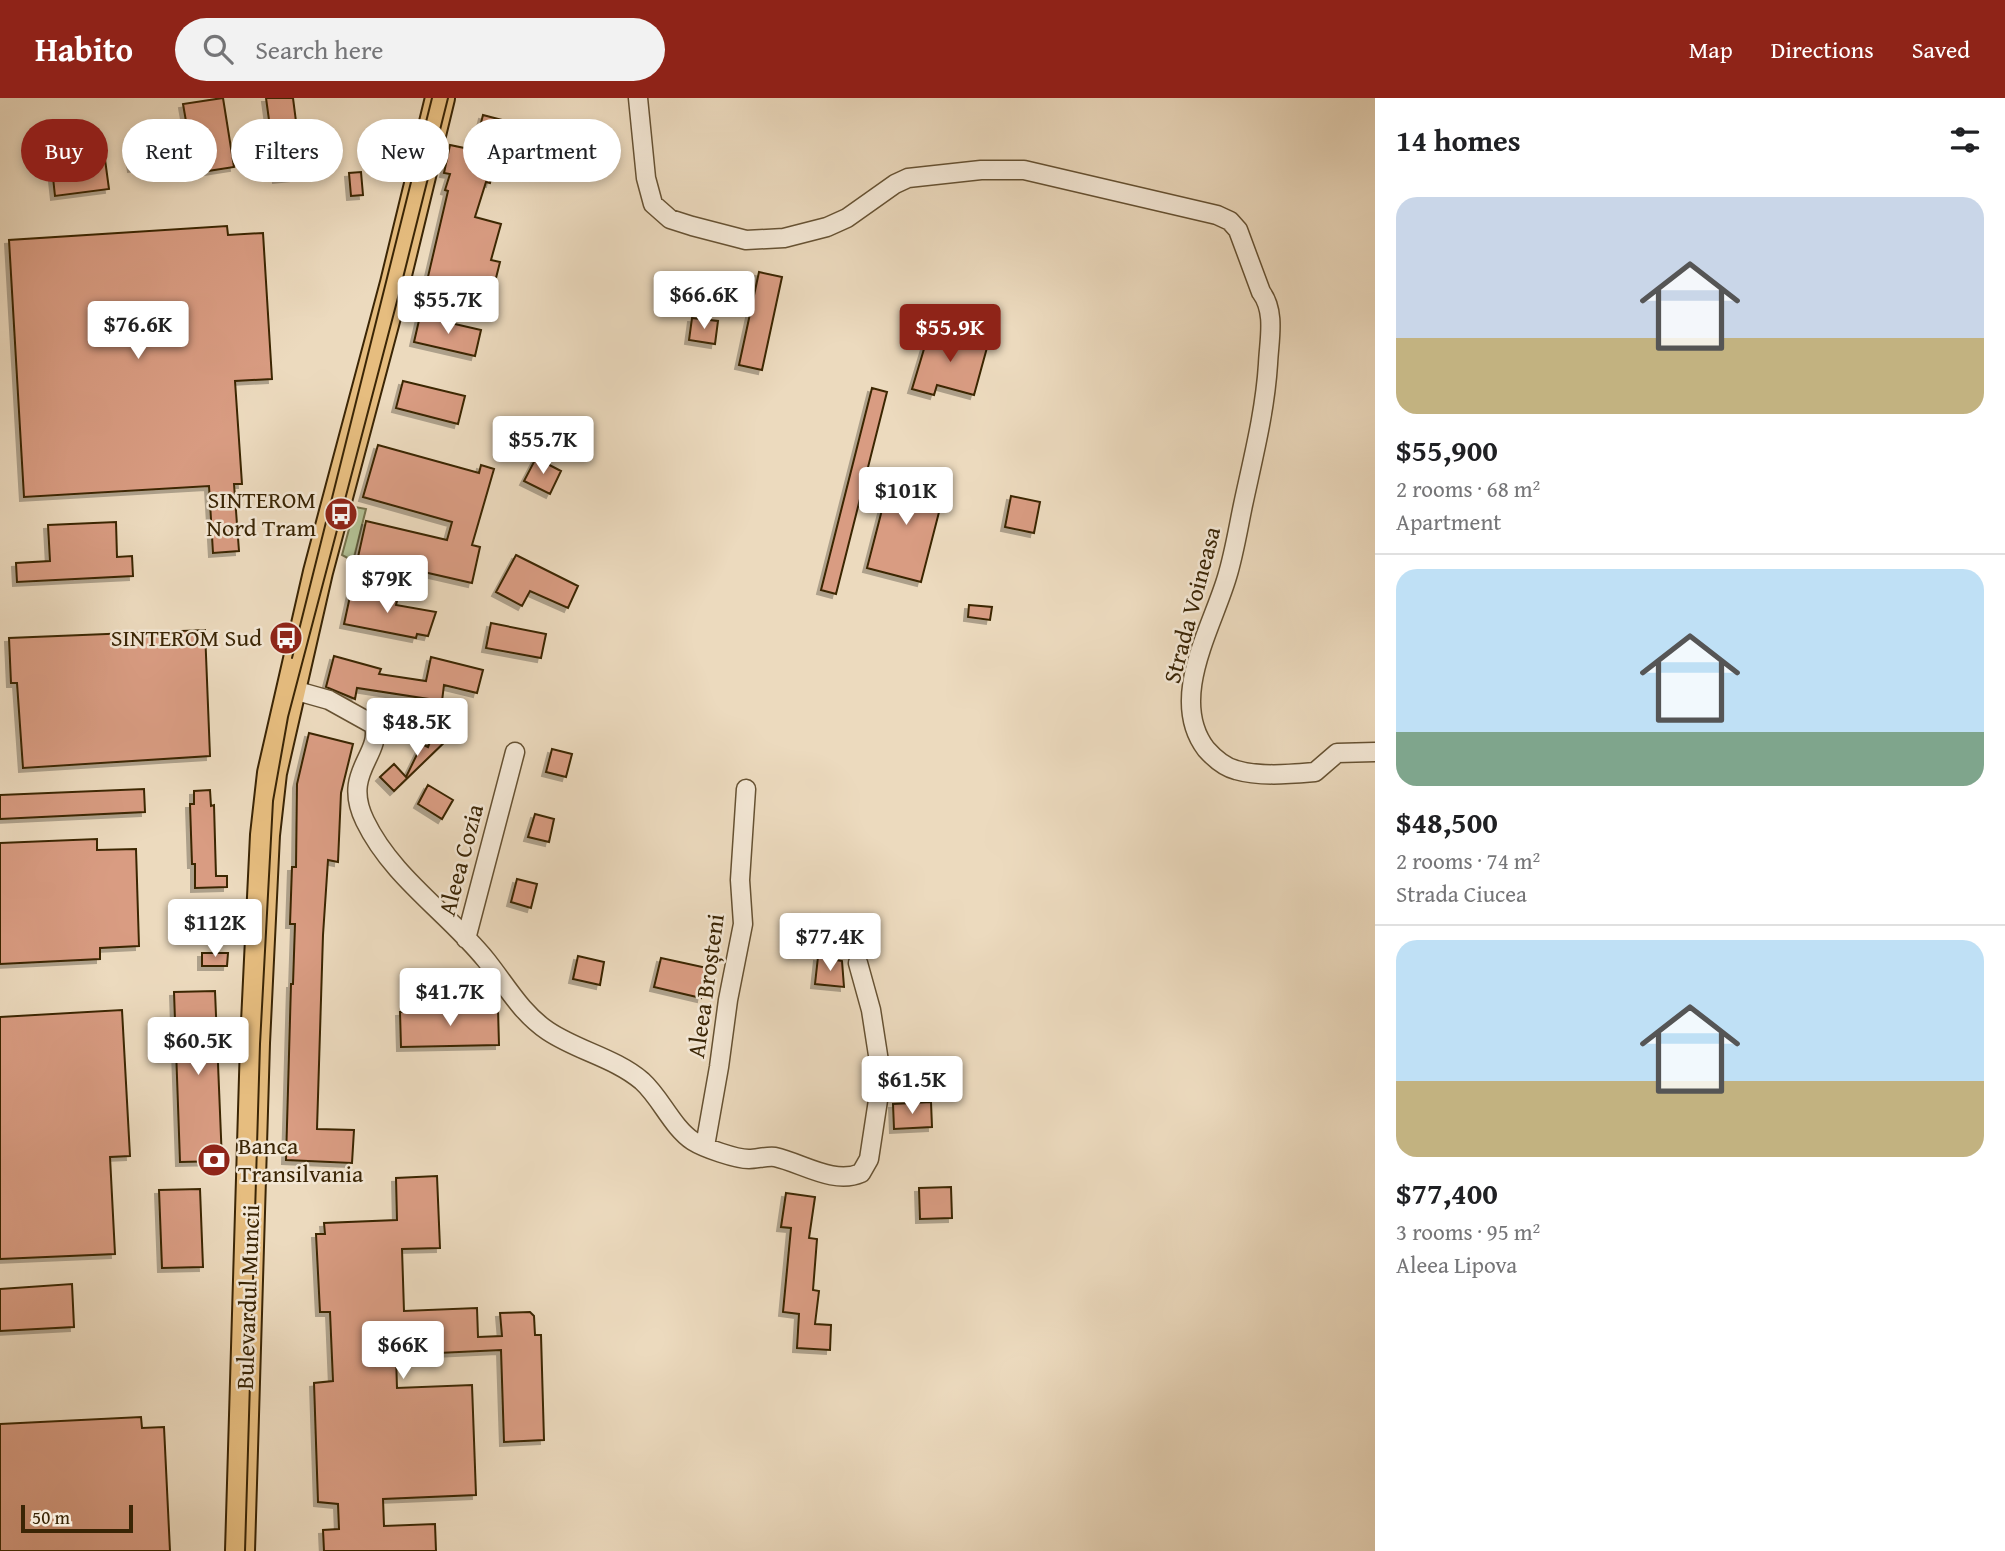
<!DOCTYPE html>
<meta charset="utf-8">
<style>
:root{--surface:#fff;--page:#f2f2f2;--text:#202124;--muted:#757577;--line:#e0e0e0;--accent:#8f2418}
body{margin:0;font-family:"Gentium Book Plus",serif;background:var(--page);color:var(--text);height:100vh;display:flex;flex-direction:column;font-size:26px;white-space:nowrap}
*{box-sizing:border-box;margin:0}
p{font-size:23px;color:var(--muted)}
.icon{flex:none;width:38px;height:38px;fill:none;stroke:currentColor;stroke-width:2;stroke-linecap:round;stroke-linejoin:round}
.map{position:relative;flex:1;overflow:hidden}
.sheet{display:flex;flex-direction:column;background:var(--surface);width:630px}
.sheet>*{flex:none}
.hud{position:absolute;left:21px;top:21px;width:665px;height:63px;display:flex;gap:14px}
.scale{position:absolute;left:21px;bottom:18px;width:112px;box-sizing:border-box;padding-left:7px;border:4px solid #3a2505;border-top:0;font-size:19px;line-height:24px;white-space:nowrap;color:#3a2505;-webkit-text-stroke:5px #f3e7d5;paint-order:stroke}
.price{position:absolute;translate:-50% -60px;padding:0 16px;border-radius:7px;background:#fff;color:#222;font-size:23px;line-height:46px;filter:drop-shadow(0 2px 4px #0008)}
.price::after{content:'';position:absolute;left:50%;top:42px;width:21px;height:16px;margin-left:-10px;background:inherit;clip-path:polygon(0 0,100% 0,50% 100%)}
.price.current{background:var(--accent);color:#fff}
ul{padding:0;list-style:none}
li{display:grid;align-content:center;gap:14px;height:371px;padding:0 21px}
li+li{border-top:2px solid var(--line)}
li span{display:grid;place-items:center;height:217px;border-radius:21px;color:#555}
li>.icon{margin-inline-start:auto}
span .icon{width:126px;height:126px;fill:#fffc;stroke-width:1}
li b{font-size:30px}
h2{display:flex;justify-content:space-between;align-items:center;height:84px;padding:0 21px;font-size:30px}
.chip{padding:0 24px;border-radius:32px;background:var(--surface);box-shadow:0 4px 10px #0003;font-size:24px;line-height:63px}
.chip.current{background:var(--accent);color:#fff}
header{display:flex;align-items:center;gap:42px;box-sizing:border-box;height:98px;padding:0 35px;background:var(--accent);color:#fff}
header strong{font-size:33px}
nav{display:flex;gap:38px;margin-inline-start:auto;font-size:24px}
.search{width:490px;height:63px;background:var(--page);display:flex;align-items:center;gap:18px;box-sizing:border-box;padding:0 24px;border-radius:38px;color:var(--muted);font-size:26px}
main{display:flex;flex:1;min-height:0}
.map>svg:first-child{display:block}
</style>
<header>
<strong>Habito</strong>
<div class="search"><svg class="icon" aria-label="search" viewBox="0 0 24 24"><circle cx="10" cy="10" r="6"/><path d="M15 15l6 6"/></svg>Search here</div>
<nav><a>Map</a><a>Directions</a><a>Saved</a></nav>
</header>
<main>
<div class="map">
<svg width="1375" height="1453" viewBox="0 0 1375 1453">
<defs>
<filter id="shadow"><feDropShadow dx="-4" dy="4" stdDeviation="0" flood-color="#0004"/></filter>
</defs>
<rect width="100%" height="100%" fill="#ecdabe"/>
<filter id="stains"><feTurbulence type="fractalNoise" baseFrequency=".00286" numOctaves="4"/><feColorMatrix values="0 0 0 0 .2 0 0 0 0 .09 0 0 0 0 .02 0 0 0 .5 -.17"/></filter>
<radialGradient id="worn" r=".72"><stop offset=".6" stop-color="#630" stop-opacity="0"/><stop offset="1" stop-color="#630" stop-opacity=".3"/></radialGradient>
<path fill="#b3c195" stroke="#76734d" stroke-width="2" d="M355,409L366,411L353,463L342,457Z"/>
<path fill="#d99c82" stroke="#3a2505" stroke-width="2" filter="url(#shadow)" d="M223,0L234,69L195,75L183,6Z
M266,0H293L303,78L277,81Z
M483,17L502,22L496,42L521,48L525,28L537,31L525,78L515,75L518,61L497,55L490,85L486,84L475,119L501,126L491,162L500,164L493,192L445,180L443,188L427,183L448,93L445,92L450,76L444,75L450,47L474,52Z
M145,39L148,68L132,70L128,41Z
M104,54L109,91L55,98L51,61Z
M361,74L363,97L351,98L349,75Z
M227,128L228,137L263,135L272,281L235,283L242,386H234L239,453L213,455L209,388L24,399L9,142Z
M759,174L782,179L762,272L739,267Z
M420,218L481,232L475,258L414,244Z
M692,220L718,223L715,246L689,242Z
M930,231L988,246L974,297L937,287L934,297L912,291Z
M403,283L465,298L458,326L396,310Z
M872,290L887,294L836,496L821,492Z
M378,347L479,375L481,367L494,371L472,447L480,449L472,485L358,459L366,423L447,442L452,424L363,399Z
M536,360L561,373L550,396L524,383Z
M892,373L946,387L921,484L867,470Z
M1011,398L1040,404L1034,435L1005,429Z
M116,424L117,459L132,458L133,478L17,484L16,465L50,463L48,427Z
M516,457L578,488L568,510L530,493L522,508L496,494Z
M352,489L397,503L396,507L436,514L428,538L417,536L416,540L344,526Z
M969,507L992,509L990,522L968,519Z
M491,525L546,536L541,560L486,550Z
M205,532L210,658L23,670L17,585H11L9,540Z
M334,558L381,571L379,576L426,583L431,559L483,572L477,595L444,587L442,603L357,590L355,601L326,589Z
M437,627L455,634L394,693L380,679L394,666L406,679L422,646L428,649Z
M309,635L353,646L341,695L338,764L328,762L323,837L317,1031L354,1032L352,1065L286,1062L291,886H293L295,826H290L292,769H296L297,686Z
M552,651L572,656L566,679L546,674Z
M428,687L453,702L442,721L418,706Z
M144,691L145,714L0,721V697Z
M210,692L211,708L214,707L216,778H227V789L195,790V766H192L190,706H194V693Z
M535,716L554,721L549,744L528,739Z
M97,741V752L136,751L139,848L100,850V861L0,866V745Z
M517,781L537,786L531,810L511,804Z
M202,855H228L227,868H202Z
M578,858L604,864L600,887L573,881Z
M818,859L842,863L844,889L815,886Z
M661,860L707,870L701,900L654,889Z
M215,893L222,1063L180,1064L174,894Z
M498,911L499,947L401,949L400,914Z
M122,912L130,1058L110,1059L115,1156L0,1161V919Z
M931,1004L932,1029L894,1031L893,1006Z
M437,1078L440,1150L402,1151L404,1213L477,1210L478,1239L502,1238L500,1215L530,1214L534,1218L535,1237H541L544,1342L504,1344L501,1252L396,1257L397,1290L472,1287L476,1397L383,1401L384,1428L435,1426L436,1453H324L323,1432L339,1431L338,1406L318,1404L314,1285L333,1283L330,1214H320L316,1136H325L324,1125L397,1122L396,1080Z
M951,1089L952,1120L920,1121L919,1090Z
M200,1091L203,1169L162,1170L159,1092Z
M786,1095L815,1099L809,1140L817,1141L813,1192L819,1193L815,1226L831,1227L830,1252L797,1250L799,1216L783,1214L791,1130L781,1129Z
M72,1186L74,1229L0,1233V1191Z
M141,1319L142,1330L164,1329L170,1453H0V1326Z"/>
<g fill="none" stroke-linecap="round" stroke-linejoin="round">
<defs>
<path id="minor" d="M638,0L646,80L653,106L670,121L692,128L746,142L784,140L827,129L847,120L895,86L908,80L981,72H1024L1217,117L1230,123L1238,132L1261,194C1276,214 1269,242 1268,266C1265,314 1253,360 1243,407C1238,431 1234,456 1227,479C1212,530 1168,601 1206,651C1214,660 1224,669 1236,672C1260,679 1291,676 1315,674L1337,655L1375,654
M290,591L329,602L374,627C382,658 341,674 365,723C392,779 447,814 486,862C506,887 521,915 548,933C578,953 615,960 642,983C661,1000 672,1029 693,1043C704,1050 736,1061 749,1061C757,1061 766,1058 775,1059C802,1065 834,1087 861,1075L869,1061L880,989V970L871,912L858,865
M466,841L515,654
M705,1048L719,969L728,902L743,826L740,782L746,691"/>
<path id="primary" d="M240,1453L255,945L265,737L272,675L318,474L395,185L440,0"/>
</defs>
<use href="#minor" stroke="#665233" stroke-width="21"/>
<use href="#primary" stroke="#3a2505" stroke-width="32"/>
<use href="#minor" stroke="#f3e7d5" stroke-width="18"/>
<use href="#primary" stroke="#e6bd7f" stroke-width="28"/>
<path stroke="#3a2505" stroke-width="2" d="M292,560L432,0
M245,1453L260,946L273,703L288,619L401,188L448,0"/>
</g>
<defs>
<symbol id="bus-disc" viewBox="-11 -11 22 22"><circle r="9.5" fill="#8f2418" stroke="#f3e7d5"/><path d="M-5-6H5V4H4V6H2V4H-2V6H-4V4H-5ZM-3.5-4V0h7V-4ZM-3.5 1.2v1.5H-2V1.2ZM2 1.2v1.5H3.5V1.2Z" fill="#fff"/></symbol>
<symbol id="bank-disc" viewBox="-11 -11 22 22"><circle r="9.5" fill="#8f2418" stroke="#f3e7d5"/><path d="M-6-4H6V4H-6ZM0-2.3a2.3 2.3 0 1 0 0 4.6a2.3 2.3 0 1 0 0-4.6Z" fill="#fff"/></symbol>
</defs>
<g fill-rule="evenodd">
<use href="#bus-disc" x="322" y="397" width="38" height="38"/>
<use href="#bus-disc" x="267" y="521" width="38" height="38"/>
<use href="#bank-disc" x="195" y="1043" width="38" height="38"/>
</g>
<g text-anchor="middle" stroke-width="5" stroke-linejoin="round" paint-order="stroke">
<g font-size="24" fill="#3a2505" stroke="#f3e7d5" text-anchor="end">
<text x="316" y="410">SINTEROM<tspan x="316" dy="28">Nord Tram</tspan></text>
<text x="262" y="548">SINTEROM Sud</text>
<text x="238" y="1056" text-anchor="start">Banca<tspan x="238" dy="28">Transilvania</tspan></text>
</g>
<g font-size="24" fill="#3a2505" stroke="#f3e7d5">
<text transform="translate(1192 507) rotate(-75)" y="8">Strada Voineasa</text>
<text transform="translate(461 762) rotate(-75)" y="8">Aleea Cozia</text>
<text transform="translate(706 888) rotate(-82)" y="8">Aleea Broșteni</text>
<text transform="translate(248 1199) rotate(-88)" y="8">Bulevardul Muncii</text>
</g>
</g>
<rect width="100%" height="100%" filter="url(#stains)"/>
<rect width="100%" height="100%" fill="url(#worn)"/>
</svg>
<div class="scale">50 m</div>
<b class="price" style="left:704px;top:233px">$66.6K</b>
<b class="price" style="left:448px;top:238px">$55.7K</b>
<b class="price" style="left:138px;top:263px">$76.6K</b>
<b class="price current" style="left:950px;top:266px">$55.9K</b>
<b class="price" style="left:543px;top:378px">$55.7K</b>
<b class="price" style="left:906px;top:429px">$101K</b>
<b class="price" style="left:387px;top:517px">$79K</b>
<b class="price" style="left:417px;top:660px">$48.5K</b>
<b class="price" style="left:215px;top:861px">$112K</b>
<b class="price" style="left:830px;top:875px">$77.4K</b>
<b class="price" style="left:450px;top:930px">$41.7K</b>
<b class="price" style="left:198px;top:979px">$60.5K</b>
<b class="price" style="left:912px;top:1018px">$61.5K</b>
<b class="price" style="left:403px;top:1283px">$66K</b>
<div class="hud">
<a class="chip current">Buy</a>
<a class="chip">Rent</a>
<a class="chip">Filters</a>
<a class="chip">New</a>
<a class="chip">Apartment</a>
</div>
</div>
<section class="sheet">
<h2>14 homes<svg class="icon" aria-label="filters" viewBox="0 0 24 24"><path d="M4 7h16M4 17h16"/><circle cx="9" cy="7" r="2"/><circle cx="15" cy="17" r="2"/></svg></h2>
<ul>
<li><span style="background:linear-gradient(#c9d6e8 65%,#c2b280 0)"><svg class="icon" aria-label="home" viewBox="0 0 24 24"><path d="M3 11l9-7 9 7M6 9v11h12V9"/></svg></span><div><b>$55,900</b><p>2 rooms · 68 m²</p><p>Apartment</p></div></li>
<li><span style="background:linear-gradient(#bfe0f5 75%,#7fa58c 0)"><svg class="icon" aria-label="home" viewBox="0 0 24 24"><path d="M3 11l9-7 9 7M6 9v11h12V9"/></svg></span><div><b>$48,500</b><p>2 rooms · 74 m²</p><p>Strada Ciucea</p></div></li>
<li><span style="background:linear-gradient(#bfe0f5 65%,#c2b280 0)"><svg class="icon" aria-label="home" viewBox="0 0 24 24"><path d="M3 11l9-7 9 7M6 9v11h12V9"/></svg></span><div><b>$77,400</b><p>3 rooms · 95 m²</p><p>Aleea Lipova</p></div></li>
</ul>
</section>
</main>
